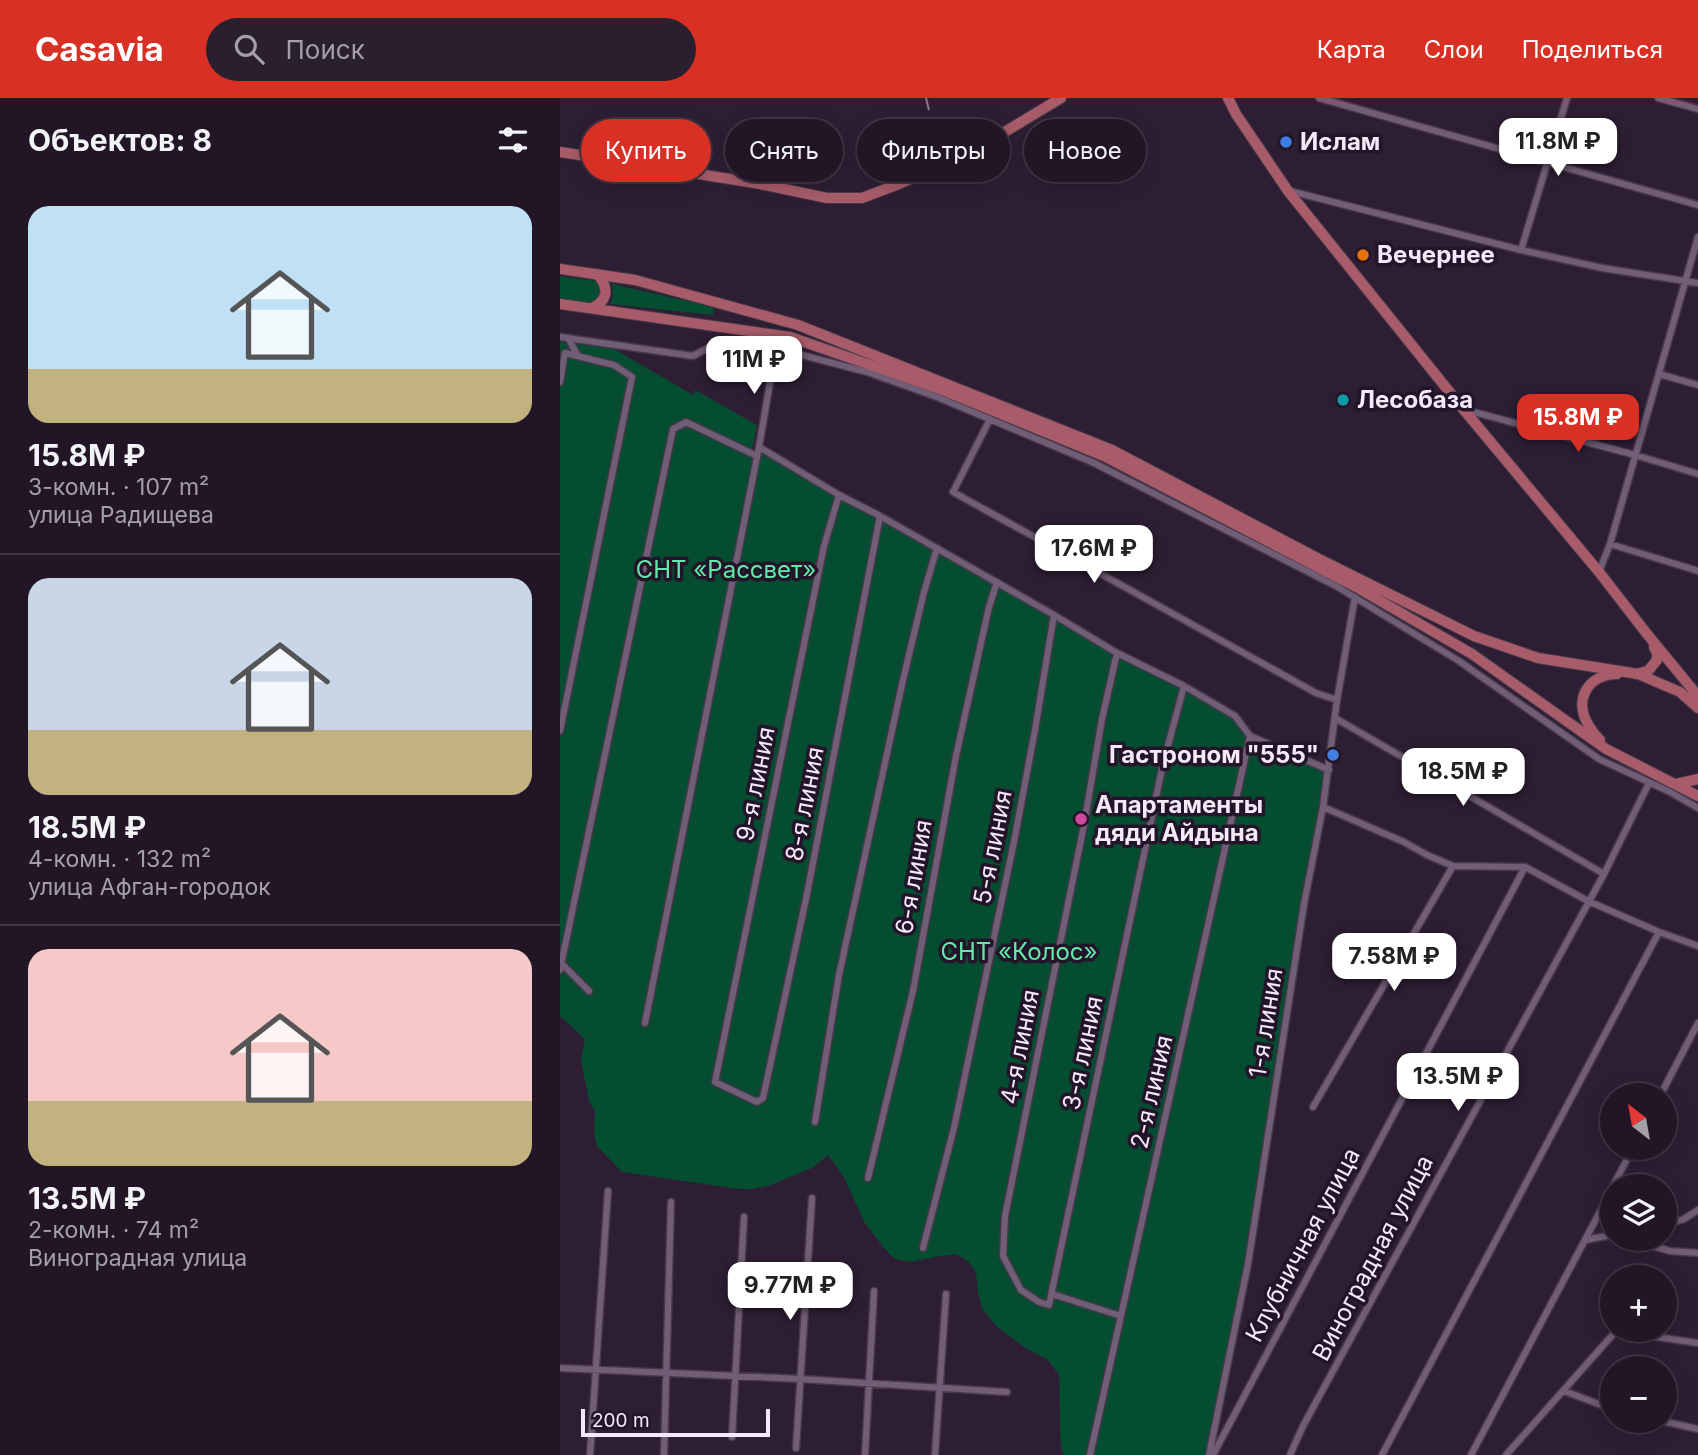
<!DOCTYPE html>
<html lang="ru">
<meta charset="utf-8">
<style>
:root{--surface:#221626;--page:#2a1f2e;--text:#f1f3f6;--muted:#a29fa7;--line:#3f3543;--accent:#d93025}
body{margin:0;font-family:Inter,sans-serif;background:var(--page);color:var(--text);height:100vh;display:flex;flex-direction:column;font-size:26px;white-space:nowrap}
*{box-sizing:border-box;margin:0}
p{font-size:23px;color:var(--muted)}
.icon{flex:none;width:38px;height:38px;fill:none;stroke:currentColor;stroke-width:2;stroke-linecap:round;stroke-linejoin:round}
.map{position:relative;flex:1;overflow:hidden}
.side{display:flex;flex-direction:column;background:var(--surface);width:560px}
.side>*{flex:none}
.hud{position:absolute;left:21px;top:21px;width:665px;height:63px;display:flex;gap:14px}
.needle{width:46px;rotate:329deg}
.buttons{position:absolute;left:1040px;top:985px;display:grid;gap:14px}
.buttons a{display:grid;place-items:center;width:77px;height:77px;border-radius:50%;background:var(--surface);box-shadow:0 4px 18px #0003,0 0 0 2px var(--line);font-size:35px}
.scale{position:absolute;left:21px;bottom:18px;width:189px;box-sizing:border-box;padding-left:7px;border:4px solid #f4e9f7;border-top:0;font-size:19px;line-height:24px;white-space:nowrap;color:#f4e9f7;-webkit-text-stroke:5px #241429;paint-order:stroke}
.price{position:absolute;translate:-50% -60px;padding:0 16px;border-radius:14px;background:#fff;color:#222;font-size:23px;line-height:46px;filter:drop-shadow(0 2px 4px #0008)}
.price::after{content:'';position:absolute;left:50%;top:42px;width:21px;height:16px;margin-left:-10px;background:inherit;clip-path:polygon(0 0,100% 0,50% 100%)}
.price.active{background:var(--accent);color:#fff}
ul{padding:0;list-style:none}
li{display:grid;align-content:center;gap:14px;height:371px;padding:0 28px}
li+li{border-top:2px solid var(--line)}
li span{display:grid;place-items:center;height:217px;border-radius:21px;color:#555}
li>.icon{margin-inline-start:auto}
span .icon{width:126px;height:126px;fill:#fffc;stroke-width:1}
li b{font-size:30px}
h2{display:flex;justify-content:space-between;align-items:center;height:84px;padding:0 28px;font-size:30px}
.pill{padding:0 24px;border-radius:32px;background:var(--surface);box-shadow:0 4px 18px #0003,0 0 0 2px var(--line);font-size:24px;line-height:63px}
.pill.active{background:var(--accent);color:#fff}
header{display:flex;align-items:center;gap:42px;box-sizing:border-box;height:98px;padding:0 35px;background:var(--accent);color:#fff}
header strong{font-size:33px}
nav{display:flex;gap:38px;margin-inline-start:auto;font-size:24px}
.search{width:490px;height:63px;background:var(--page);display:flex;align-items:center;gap:18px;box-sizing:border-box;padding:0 24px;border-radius:38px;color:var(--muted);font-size:26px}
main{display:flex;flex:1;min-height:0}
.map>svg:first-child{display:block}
</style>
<header>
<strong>Casavia</strong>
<div class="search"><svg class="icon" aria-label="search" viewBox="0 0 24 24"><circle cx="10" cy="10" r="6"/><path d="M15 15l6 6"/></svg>Поиск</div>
<nav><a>Карта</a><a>Слои</a><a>Поделиться</a></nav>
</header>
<main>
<section class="side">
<h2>Объектов: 8<svg class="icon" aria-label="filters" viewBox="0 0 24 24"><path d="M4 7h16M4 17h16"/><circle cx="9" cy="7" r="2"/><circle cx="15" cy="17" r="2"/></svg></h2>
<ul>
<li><span style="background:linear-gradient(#bfe0f5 75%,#c2b280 0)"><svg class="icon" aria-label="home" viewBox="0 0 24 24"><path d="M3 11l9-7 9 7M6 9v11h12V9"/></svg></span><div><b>15.8M ₽</b><p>3-комн. · 107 m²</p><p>улица Радищева</p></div></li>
<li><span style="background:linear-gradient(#c9d6e8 70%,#c2b280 0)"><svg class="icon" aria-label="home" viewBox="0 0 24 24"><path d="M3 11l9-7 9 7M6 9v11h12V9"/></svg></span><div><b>18.5M ₽</b><p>4-комн. · 132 m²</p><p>улица Афган-городок</p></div></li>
<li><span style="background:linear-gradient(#f6c9c9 70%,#c2b280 0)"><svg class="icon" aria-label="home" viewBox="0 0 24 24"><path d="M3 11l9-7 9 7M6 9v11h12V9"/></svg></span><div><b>13.5M ₽</b><p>2-комн. · 74 m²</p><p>Виноградная улица</p></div></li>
</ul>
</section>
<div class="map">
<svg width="1138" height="1357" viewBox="0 0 1138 1357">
<rect width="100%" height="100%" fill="#2e1e33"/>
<path fill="#054d30" d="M0,178L35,183L41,188L42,198L33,206L0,202Z
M52,186L154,209L153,217L50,206L53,199Z
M0,244L54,251L133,297L135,292L197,327L192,351L272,394L275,398L385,456L562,561L656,608L670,618L686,638L745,665L772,675L750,792L670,1270L650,1357H504L501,1350L500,1324L499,1277L488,1262L464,1249L436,1228L422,1210L418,1195L416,1175L408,1163L396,1156L374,1159L351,1164L335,1161L324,1150L304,1124L284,1079L268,1057L252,1070L208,1088L193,1091H179L62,1074L37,1048L34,1036L35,1013L29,1003L21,962L25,941L0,918Z"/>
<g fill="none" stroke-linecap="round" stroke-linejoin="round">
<defs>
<path id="minor" d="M759,0L1138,107
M1098,0L1138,11
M730,93L961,152L1042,170L1138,185
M961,152L1007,0
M0,239L133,258L159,244L166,242L188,243L307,274L377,299L532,364L776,488L899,563L1039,661L1110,694L1138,710
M8,240L18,258
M1099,276L1138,287
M0,284L5,255L54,267L72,279L0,633
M906,312L1075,357L1138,376
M430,321L393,394L756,595L777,602
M199,349L279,397L320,418L494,517L557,555L624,588L675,618L690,638L769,672
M279,397L264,448L155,984L197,1004L203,1000L246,801L320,418
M1050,446L1138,473
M1039,474L1050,446L1138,139
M557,555L542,621L524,727L445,1118L443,1158L461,1192L479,1204L489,1207L603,666L624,588
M775,620L1044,776
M763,709L844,744L867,757L893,768L965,769L1028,803L1099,834L1138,848
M1,865L29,893
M0,872L113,331L126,324L197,358
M85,925L199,349L214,261V249
M1100,998L1138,925
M753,1009L893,768
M255,1024L279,877L343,582L364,494L377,450
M308,1080L353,893L396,658L429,509L437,484
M1053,1088L1073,1050
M1104,1127L1124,1121L1138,1112
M1025,1142L1052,1137
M1089,1147L1110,1153L1138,1155
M363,1150L394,1030L454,744L475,632L494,517
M492,1196L561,1218
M0,1270L241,1281L447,1294
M1004,1293L1052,1311
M1102,1323L1138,1331
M172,1339L184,1119
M236,1350L252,1100
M30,1357L48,1093
M104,1357L111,1104
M305,1357L314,1193
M375,1357L386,1196
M530,1357L690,638
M649,1357L688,1166L744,806L763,709L777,602L795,499
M653,1357L965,769
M730,1357L743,1328L1044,776L1089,685
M822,1357L1099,834
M911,1357L1052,1091
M946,1357L1056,1233L1138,1245"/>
<path id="primary" d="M668,0L676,16L728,93L904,312L1039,474L1087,536L1138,598
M0,54L195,85L267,100H302L339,86L388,64L433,41L501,0
M0,171L75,182L238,227L552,352L759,461L914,538L978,560L1078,576L1120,594L1138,610
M0,206L230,239L385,293L544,358L798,490L912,556L1046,651L1138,698
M32,210C49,202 49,189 37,176
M1076,576L1088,573L1097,562V555L1094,549
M1040,642C1036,638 1032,633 1029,628C1013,602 1027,577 1057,576
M1116,686L1138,681"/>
</defs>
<use href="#minor" stroke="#47394b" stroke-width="9"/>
<use href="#primary" stroke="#47394b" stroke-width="12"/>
<use href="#minor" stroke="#705d76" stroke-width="6"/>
<use href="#primary" stroke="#a85c69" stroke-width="10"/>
<path stroke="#897b8d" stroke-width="2" stroke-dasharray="14 7" stroke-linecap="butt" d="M366,0L369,12"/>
</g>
<g fill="#3f7fe0" stroke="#241429" stroke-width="2.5">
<circle cx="726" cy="44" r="7"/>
<circle cx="773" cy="657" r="7"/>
</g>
<circle fill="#e8710a" stroke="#241429" stroke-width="2.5" cx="803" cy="157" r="7"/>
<circle fill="#0f9aa8" stroke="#241429" stroke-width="2.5" cx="783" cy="302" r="7"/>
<circle fill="#d1479c" stroke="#241429" stroke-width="2.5" cx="521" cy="721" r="7"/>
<g text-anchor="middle" stroke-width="7" stroke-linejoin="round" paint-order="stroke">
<g font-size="24" font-weight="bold" fill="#f4e9f7" stroke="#241429" text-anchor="start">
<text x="740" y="52">Ислам</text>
<text x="817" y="165">Вечернее</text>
<text x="797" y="310">Лесобаза</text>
<text x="759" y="665" text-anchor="end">Гастроном "555"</text>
<text x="535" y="715">Апартаменты<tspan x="535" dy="28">дяди Айдына</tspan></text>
</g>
<g font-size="24" fill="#62eaa8" stroke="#241429">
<text x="166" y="480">СНТ «Рассвет»</text>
<text x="459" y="862">СНТ «Колос»</text>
</g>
<g font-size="24" fill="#f4e9f7" stroke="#241429">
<text transform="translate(196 686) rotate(-79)" y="8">9-я линия</text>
<text transform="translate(245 706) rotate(-79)" y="8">8-я линия</text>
<text transform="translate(433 749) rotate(-79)" y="8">5-я линия</text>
<text transform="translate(354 779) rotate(-80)" y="8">6-я линия</text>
<text transform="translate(706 925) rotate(-81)" y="8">1-я линия</text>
<text transform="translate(460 949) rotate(-79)" y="8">4-я линия</text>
<text transform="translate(523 955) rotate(-78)" y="8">3-я линия</text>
<text transform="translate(592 994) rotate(-77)" y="8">2-я линия</text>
<text transform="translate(743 1147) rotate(-62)" y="8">Клубничная улица</text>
<text transform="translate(813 1160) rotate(-62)" y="8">Виноградная улица</text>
</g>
</g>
</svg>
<div class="buttons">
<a><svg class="needle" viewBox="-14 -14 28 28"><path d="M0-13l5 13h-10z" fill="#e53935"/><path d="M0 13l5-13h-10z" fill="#a29fa7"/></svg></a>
<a><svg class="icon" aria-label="layers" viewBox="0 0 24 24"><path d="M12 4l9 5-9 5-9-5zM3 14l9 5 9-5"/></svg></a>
<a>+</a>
<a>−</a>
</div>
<div class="scale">200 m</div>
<b class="price" style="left:998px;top:80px">11.8M ₽</b>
<b class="price" style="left:194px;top:298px">11M ₽</b>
<b class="price active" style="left:1018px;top:356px">15.8M ₽</b>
<b class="price" style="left:534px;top:487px">17.6M ₽</b>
<b class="price" style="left:903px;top:710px">18.5M ₽</b>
<b class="price" style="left:834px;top:895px">7.58M ₽</b>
<b class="price" style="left:898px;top:1015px">13.5M ₽</b>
<b class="price" style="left:230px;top:1224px">9.77M ₽</b>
<div class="hud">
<a class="pill active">Купить</a>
<a class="pill">Снять</a>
<a class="pill">Фильтры</a>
<a class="pill">Новое</a>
</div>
</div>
</main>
